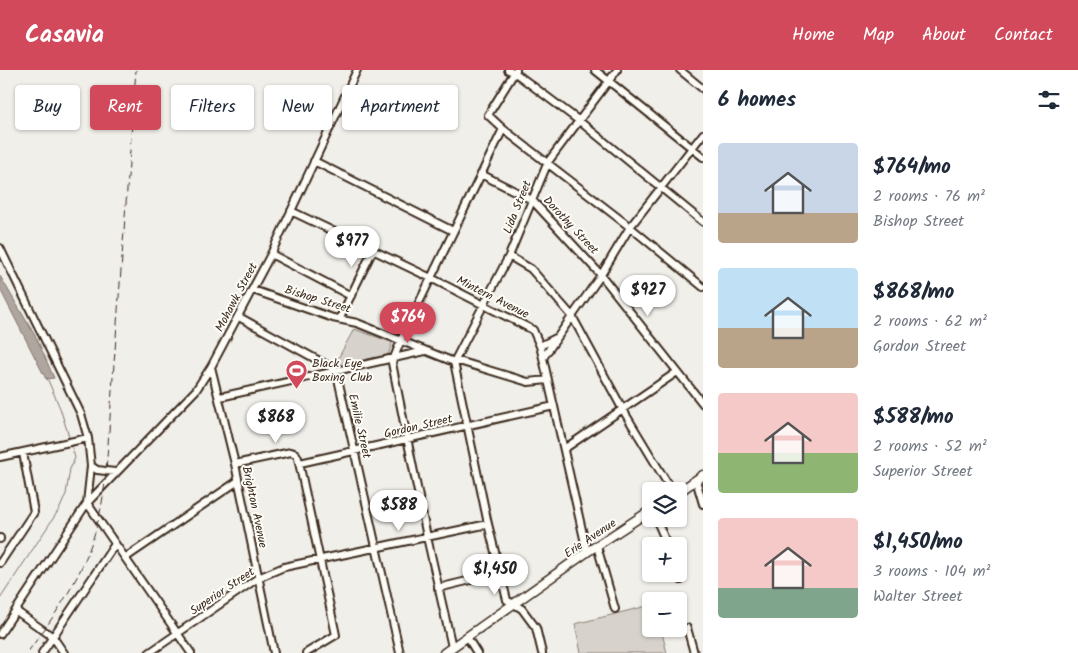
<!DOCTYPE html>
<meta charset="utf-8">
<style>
:root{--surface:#fff;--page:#f6f6f7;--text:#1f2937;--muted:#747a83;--accent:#d1495b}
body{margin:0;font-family:Kalam,sans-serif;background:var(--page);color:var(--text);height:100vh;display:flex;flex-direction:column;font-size:19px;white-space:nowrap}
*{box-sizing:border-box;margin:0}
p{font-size:16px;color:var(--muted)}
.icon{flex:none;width:28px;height:28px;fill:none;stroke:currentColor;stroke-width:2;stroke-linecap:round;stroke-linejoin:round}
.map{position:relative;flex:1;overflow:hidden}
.drawer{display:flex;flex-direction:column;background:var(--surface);width:375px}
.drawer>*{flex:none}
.top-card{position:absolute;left:15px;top:15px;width:475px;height:45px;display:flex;gap:10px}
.controls{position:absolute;left:642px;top:412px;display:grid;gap:10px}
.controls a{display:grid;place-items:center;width:45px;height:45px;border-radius:5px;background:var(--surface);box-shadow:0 1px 4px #0004;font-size:25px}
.price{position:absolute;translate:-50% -42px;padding:0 11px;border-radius:18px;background:#fff;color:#222;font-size:16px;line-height:32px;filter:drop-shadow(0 1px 2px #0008)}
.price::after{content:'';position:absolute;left:50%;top:30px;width:15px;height:11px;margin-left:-8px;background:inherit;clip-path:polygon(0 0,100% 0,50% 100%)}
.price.current{background:var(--accent);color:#fff}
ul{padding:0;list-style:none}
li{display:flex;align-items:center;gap:15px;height:125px;padding:0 15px}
li span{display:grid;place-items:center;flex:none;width:140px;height:100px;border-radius:5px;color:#555}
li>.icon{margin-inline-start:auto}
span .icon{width:60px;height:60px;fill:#fffc;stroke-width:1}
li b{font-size:21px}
h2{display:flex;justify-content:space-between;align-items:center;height:60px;padding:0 15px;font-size:21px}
.chip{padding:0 18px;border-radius:5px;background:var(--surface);box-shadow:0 1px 4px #0004;font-size:18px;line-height:45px}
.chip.current{background:var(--accent);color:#fff}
header{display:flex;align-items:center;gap:30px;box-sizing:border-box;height:70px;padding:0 25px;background:var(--accent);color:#fff}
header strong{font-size:24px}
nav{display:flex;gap:28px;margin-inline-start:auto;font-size:18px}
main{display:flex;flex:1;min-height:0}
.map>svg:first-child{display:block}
</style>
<header>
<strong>Casavia</strong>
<nav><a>Home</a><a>Map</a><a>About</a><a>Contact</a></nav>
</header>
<main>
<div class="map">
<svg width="703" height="583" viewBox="0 0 703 583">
<rect width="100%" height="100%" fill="#f1efea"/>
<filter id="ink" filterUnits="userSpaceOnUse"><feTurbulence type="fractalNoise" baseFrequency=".02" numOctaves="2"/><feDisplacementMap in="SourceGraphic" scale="10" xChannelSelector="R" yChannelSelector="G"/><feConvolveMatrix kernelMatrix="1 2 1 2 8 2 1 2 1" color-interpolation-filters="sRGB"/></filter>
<g filter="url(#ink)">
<path fill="#d7d2cc" stroke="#897e75" d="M354,259L391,272L392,274L388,285L338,296L335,294Z
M651,535V559H661L667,583H581L575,554Z"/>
<path fill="#aea69f" stroke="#80746b" d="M0,206L37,269L54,308L46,309L4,227L0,219Z"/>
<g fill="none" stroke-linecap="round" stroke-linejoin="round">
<path stroke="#80746b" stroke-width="1" d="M47,308L60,338L70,370
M0,529L60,438L66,424L70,399L75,388L71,374"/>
<defs>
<path id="minor" d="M508,0L514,2L578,50L703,152
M516,0L488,45L503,59L630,157L703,217
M595,0L703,87
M680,0L703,19
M314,91L453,161
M481,104L532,130L601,205L703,334
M291,141L431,208L533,260L540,276L543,288L587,482
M0,178L81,344L88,368L91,396L87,433L0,564
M271,184L351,226
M509,186L531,199L572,246L623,340L672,421
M253,220L333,248L357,253L454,292H462L528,312L548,310
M239,247L336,300L400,583
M340,248L373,180
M540,276L556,268
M543,288L601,205L630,157L703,64
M454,292L509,186L548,92L617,0
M454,292L488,454L507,530L522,539L536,558L542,583
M211,297L235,394L274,583
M220,327L425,281
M564,379L677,302
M0,387L88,368
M300,393L554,336
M235,394L291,382L296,384L298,388L336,565L306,583
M91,396L97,400L115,402
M696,410L703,434
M87,433L196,320L211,297L271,184L357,0
M87,433L191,583
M656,449L668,476
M0,468V469
M597,476L615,539
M125,488L238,411
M0,493L34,442L23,383
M679,504L681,510
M438,518L500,503
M16,541L53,567L64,583
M687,558L694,583
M467,567L477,583
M452,577L427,467L392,293L401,270L503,59
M42,583L115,474
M149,583L258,508L284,497L488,454"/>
<path id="major" d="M679,422L703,405
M444,583L587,482L651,440"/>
</defs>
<use href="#minor" stroke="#3b2a1e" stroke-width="10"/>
<use href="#major" stroke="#3b2a1e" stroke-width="11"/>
<use href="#minor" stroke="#fdfcf7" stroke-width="6"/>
<use href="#major" stroke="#fdfcf7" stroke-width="8"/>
<path stroke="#3b2a1e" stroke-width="1" stroke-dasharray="8 4" stroke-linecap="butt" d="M27,583C72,523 100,478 106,401L136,0"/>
</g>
</g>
<defs>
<symbol id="stadium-pin" viewBox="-11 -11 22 30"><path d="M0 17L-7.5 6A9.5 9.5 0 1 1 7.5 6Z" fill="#d1495b" stroke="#fdfcf7"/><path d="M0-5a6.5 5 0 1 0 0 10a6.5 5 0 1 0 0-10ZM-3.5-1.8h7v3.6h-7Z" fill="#fff"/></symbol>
</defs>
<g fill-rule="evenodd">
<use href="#stadium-pin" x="284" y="288" width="25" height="34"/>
</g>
<g text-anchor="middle" stroke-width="4" stroke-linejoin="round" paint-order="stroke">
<g font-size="12" fill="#3b2a1e" stroke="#fdfcf7">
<text transform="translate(517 137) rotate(-68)" y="4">Lida Street</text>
<text transform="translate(571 155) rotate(47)" y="4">Dorothy Street</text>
<text transform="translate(236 227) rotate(-62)" y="4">Mohawk Street</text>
<text transform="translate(493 227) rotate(27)" y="4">Mintern Avenue</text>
<text transform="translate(318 229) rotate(17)" y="4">Bishop Street</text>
<text transform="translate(360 356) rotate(77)" y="4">Emilie Street</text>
<text transform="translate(418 356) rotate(-13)" y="4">Gordon Street</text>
<text transform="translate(255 437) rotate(78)" y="4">Brighton Avenue</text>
<text transform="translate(590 468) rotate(-34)" y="4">Erie Avenue</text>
<text transform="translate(222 521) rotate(-34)" y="4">Superior Street</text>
</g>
<g font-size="12" fill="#3b2a1e" stroke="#fdfcf7" text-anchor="start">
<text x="312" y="297">Black Eye<tspan x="312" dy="14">Boxing Club</tspan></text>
</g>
</g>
</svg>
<div class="controls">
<a><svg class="icon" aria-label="layers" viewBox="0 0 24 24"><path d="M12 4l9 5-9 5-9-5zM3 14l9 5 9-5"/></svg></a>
<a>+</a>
<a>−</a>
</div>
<b class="price" style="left:352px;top:198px">$977</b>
<b class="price" style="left:648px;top:247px">$927</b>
<b class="price current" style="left:408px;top:274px">$764</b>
<b class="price" style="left:276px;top:374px">$868</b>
<b class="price" style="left:399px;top:462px">$588</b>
<b class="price" style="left:495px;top:526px">$1,450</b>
<div class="top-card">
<a class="chip">Buy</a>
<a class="chip current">Rent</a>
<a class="chip">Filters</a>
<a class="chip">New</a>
<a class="chip">Apartment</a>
</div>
</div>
<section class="drawer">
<h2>6 homes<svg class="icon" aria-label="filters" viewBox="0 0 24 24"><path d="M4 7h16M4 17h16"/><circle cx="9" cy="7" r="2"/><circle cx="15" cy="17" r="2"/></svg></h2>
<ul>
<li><span style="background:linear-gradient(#c9d6e8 70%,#b9a48a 0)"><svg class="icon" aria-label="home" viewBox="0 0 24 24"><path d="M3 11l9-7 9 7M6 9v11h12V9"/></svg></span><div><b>$764/mo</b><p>2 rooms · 76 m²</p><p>Bishop Street</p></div></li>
<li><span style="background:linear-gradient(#bfe0f5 60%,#b9a48a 0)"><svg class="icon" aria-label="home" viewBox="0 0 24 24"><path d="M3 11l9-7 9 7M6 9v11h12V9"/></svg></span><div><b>$868/mo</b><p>2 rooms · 62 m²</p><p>Gordon Street</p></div></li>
<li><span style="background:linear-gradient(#f6c9c9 60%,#8fb573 0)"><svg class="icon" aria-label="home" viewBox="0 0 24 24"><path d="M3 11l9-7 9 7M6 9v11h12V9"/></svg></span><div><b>$588/mo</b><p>2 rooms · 52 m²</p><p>Superior Street</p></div></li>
<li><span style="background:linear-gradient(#f6c9c9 70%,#7fa58c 0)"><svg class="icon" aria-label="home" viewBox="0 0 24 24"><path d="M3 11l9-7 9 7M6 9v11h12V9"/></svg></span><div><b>$1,450/mo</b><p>3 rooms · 104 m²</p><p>Walter Street</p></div></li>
</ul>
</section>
</main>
